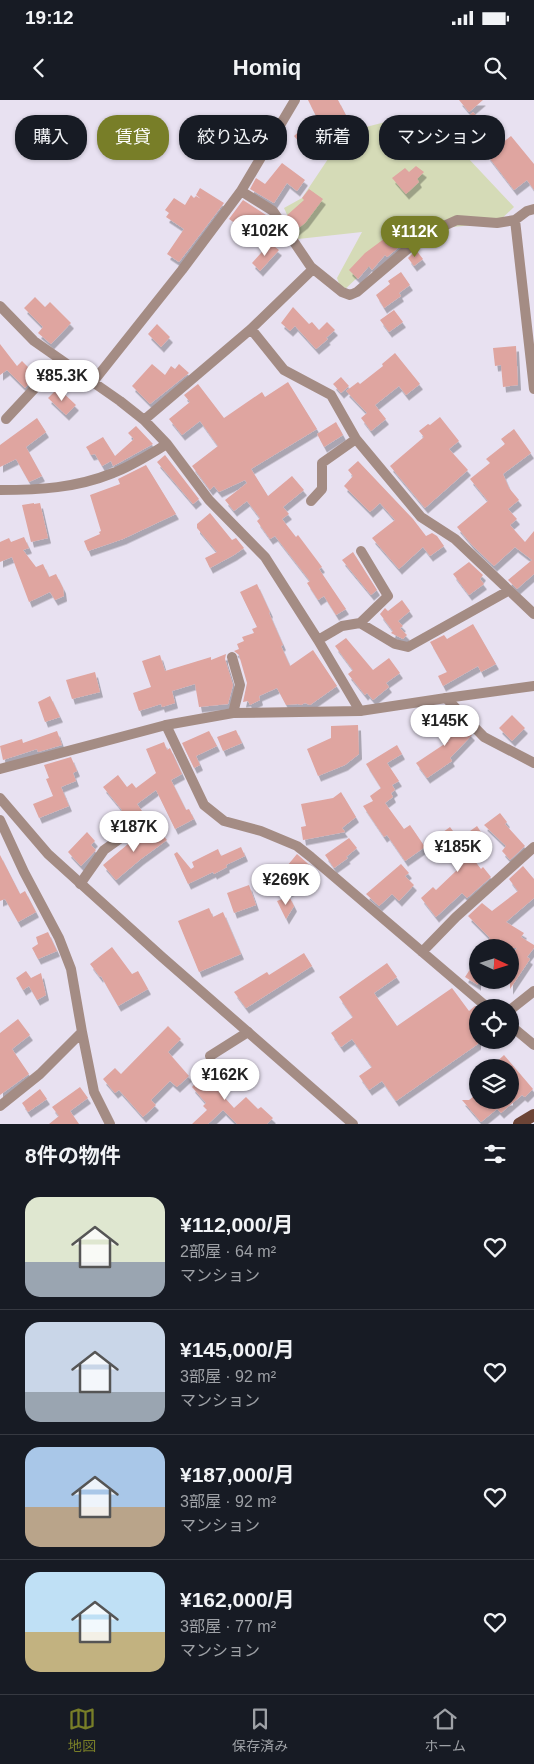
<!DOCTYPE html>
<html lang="ja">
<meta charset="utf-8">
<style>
:root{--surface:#171b24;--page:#242831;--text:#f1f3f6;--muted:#9ea1a6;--line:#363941;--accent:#787e28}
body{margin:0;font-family:Helvetica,"Noto Sans JP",sans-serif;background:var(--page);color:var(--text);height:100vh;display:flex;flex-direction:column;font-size:19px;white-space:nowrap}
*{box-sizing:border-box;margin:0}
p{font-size:16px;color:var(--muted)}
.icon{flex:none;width:28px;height:28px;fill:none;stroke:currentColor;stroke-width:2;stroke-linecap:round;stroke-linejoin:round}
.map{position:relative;height:1024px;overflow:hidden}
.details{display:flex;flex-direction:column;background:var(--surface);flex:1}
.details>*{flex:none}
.banner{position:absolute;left:15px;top:15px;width:505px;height:45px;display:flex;gap:10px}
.needle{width:32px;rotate:94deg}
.fabs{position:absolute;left:469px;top:839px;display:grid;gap:10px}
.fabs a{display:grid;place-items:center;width:50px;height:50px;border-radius:50%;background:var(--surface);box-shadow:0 1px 4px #0004;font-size:25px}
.price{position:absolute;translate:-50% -42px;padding:0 11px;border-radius:18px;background:#fff;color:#222;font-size:16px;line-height:32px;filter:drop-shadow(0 1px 2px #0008)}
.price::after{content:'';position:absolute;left:50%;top:30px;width:15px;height:11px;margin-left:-8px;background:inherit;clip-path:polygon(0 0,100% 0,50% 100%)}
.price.active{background:var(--accent);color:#fff}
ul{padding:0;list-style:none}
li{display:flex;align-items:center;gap:15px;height:125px;padding:0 25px}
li+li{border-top:1px solid var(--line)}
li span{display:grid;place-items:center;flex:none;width:140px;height:100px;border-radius:15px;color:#555}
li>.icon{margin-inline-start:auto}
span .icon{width:60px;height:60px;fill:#fffc;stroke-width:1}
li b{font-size:21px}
h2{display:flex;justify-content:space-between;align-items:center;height:60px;padding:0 25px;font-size:21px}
.tag{padding:0 18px;border-radius:20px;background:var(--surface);box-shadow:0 1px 4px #0004;font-size:18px;line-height:45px}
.tag.active{background:var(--accent);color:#fff}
.status{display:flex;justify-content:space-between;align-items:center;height:35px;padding:0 25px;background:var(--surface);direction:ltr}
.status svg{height:14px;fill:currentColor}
header{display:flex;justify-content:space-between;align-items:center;height:65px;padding:0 25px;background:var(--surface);font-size:22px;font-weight:600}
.menu{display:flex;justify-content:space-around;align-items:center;height:70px;border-top:1px solid var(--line);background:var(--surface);font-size:14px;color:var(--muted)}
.menu a{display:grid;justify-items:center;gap:2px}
.menu .active{color:var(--accent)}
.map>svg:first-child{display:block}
</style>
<div class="status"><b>19:12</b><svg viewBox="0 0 49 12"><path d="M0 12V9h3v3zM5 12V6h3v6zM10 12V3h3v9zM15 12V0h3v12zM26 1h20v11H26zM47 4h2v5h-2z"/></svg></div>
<header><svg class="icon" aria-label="back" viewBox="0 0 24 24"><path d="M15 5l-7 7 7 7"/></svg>Homiq<svg class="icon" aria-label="search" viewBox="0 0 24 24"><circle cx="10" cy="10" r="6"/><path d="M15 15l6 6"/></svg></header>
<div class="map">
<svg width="534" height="1024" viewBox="0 0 534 1024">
<defs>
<filter id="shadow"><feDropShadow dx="3" dy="5.5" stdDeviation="0" flood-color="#0004"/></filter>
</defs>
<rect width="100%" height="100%" fill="#e8e1f1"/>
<path fill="#d5dbb7" d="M397,19L427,31L467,57L514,107L497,123L441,128L391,146L342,192L337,178L362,132L298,139L284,108L302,98L340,41L366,27Z"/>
<path fill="#dfa5a0" filter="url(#shadow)" d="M308,0H338L350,23L342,27L345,32L329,40L324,32L305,49L294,36L316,16Z
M459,0H483L469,12Z
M473,12L483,22L468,37L458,26Z
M511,36L534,64V90L527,80L514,90L487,55Z
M282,63L305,80L297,91L287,83L274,103L250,89L256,78L265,84Z
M416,66L424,72L417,79L419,82L406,94L392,78L405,68L409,72Z
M200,88L224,103L179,162L167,154L184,129L166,117L169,113L165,110L174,98L185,105L191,95L194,98L196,96L201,99L196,95Z
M309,89L323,99L305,123L296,130L285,117L304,100L302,98Z
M243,100L266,115L253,136L229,119Z
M400,127L409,139L387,157L385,155L372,170L369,166L358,179L349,170L365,153Z
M270,143L279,150L260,171L252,163Z
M416,150L423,159L414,166L408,158Z
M401,172L410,185L399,193L401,196L384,208L376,195L390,184L388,181Z
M35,197L45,207L50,202L71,223L51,244L38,233L43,227L24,208Z
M293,207L309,224L312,222L319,230L327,222L335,230L326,238L328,239L316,249L295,226L290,231L281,223Z
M394,210L403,222L389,232L380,220Z
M157,224L170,237L161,247L148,234Z
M0,244L17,266L22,261L33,272L30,274L34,278L25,288L7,270L0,275Z
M516,246L518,285L503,287L501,265L495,266L493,248Z
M395,253L420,284L406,295L399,286L375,305L386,319L371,331L361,318L367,313L346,291L358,282L360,284L383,266L382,264Z
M152,264L165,275L171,266L175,269L179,264L189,273L150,304L132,286Z
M341,277L349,286L341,293L333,284Z
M288,282L317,329L251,369L268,396L292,376L304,390L283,407L289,414L282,419L296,437L298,435L322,467L319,469L346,509L336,515L324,496L318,500L307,483L310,481L275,436L270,439L257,421L260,418L247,401L234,411L225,400L247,383L245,380L219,392L214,386L210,390L192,366L218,346L200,321L182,335L169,319L190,302L184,295L198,284L224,318L262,292L265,297Z
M58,288L76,305L66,315L48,298Z
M440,317L459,341L449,349L468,370L425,408L390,366L424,337L419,331L428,324L430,325Z
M37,318L46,332L26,347L42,376L29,382L16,359L0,367V345Z
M336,322L343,335L324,347L317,334Z
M136,326L153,344L117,364L113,366L111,361L102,366L95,354L91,355L86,347L103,337L115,356L134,339L128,333Z
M514,329L531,353L503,374L509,388L519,400L508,409L517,419L510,425L525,442L534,431V474L517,489L508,480L532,460L515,447L494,466L472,445L457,427L488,401L470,379L490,363L486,359L505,344L501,339Z
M165,355L199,399L193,404L157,362Z
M358,361L413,419L426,436L432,433L437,436L444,446L430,456L423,447L399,469L372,438L395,420L380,403L370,412L344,386L353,376L348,370Z
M146,365L176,414L123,439L88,451L84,441L100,434L99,432L101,431L90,395L120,384L118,379Z
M34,403V404L40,403L48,438L31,442L22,405Z
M210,413L232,440L236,438L244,448L234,455L210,468L205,458L217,452L197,428V424Z
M24,437L29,448L23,450L36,467L43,464L49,477L56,474L63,488L64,496L55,500L50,492L29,502L12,457L0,462V442L9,438L11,442Z
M353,452L377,490L371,495L342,460Z
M469,462L483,475L480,479L484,484L469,495L453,474Z
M257,484L270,512L269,513L283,545L281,546L290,566L313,550L337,586L310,605L305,603L301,605L298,604L286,605L277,588L259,596L260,600L250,605L248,601L243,602L247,583L239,555L234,551L239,549L237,544L244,541L242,537L254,533L252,529L257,527L240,492Z
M402,500L410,511L398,521L403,526L400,528L407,535L403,539L391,533L393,531L380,514L385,508L388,511Z
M473,524L496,564L481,572L478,566L443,586L438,576L447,572L430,542L444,535L447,539Z
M346,538L373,570L389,558L400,573L386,583L389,587L373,600L367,593L365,595L348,574L353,570L335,546Z
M226,554L225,559L233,585L228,604L199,607L195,584L172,591L175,603L162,607L161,604L139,611L133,593L151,587L142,561L160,555L165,571L211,557V560Z
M95,572L100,592L72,599L66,580Z
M50,596L60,617L45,622L38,602Z
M451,614L472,635L450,658L452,661L427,678L416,663L449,641L445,638L447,637L437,628Z
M512,615L525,628L512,641L499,628Z
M358,625L359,654L345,665L318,676L307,649L331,638V626Z
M236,630L242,643L223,651L217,637Z
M57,631L62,645L38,652L37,649L3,660L0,646L22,639L23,643Z
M209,631L217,646L196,656L200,665L194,668L182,643Z
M164,642L167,650L170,648L182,674L171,680L186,710L189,709L194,719L175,729L156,690L137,704L142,711L127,724L118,714L122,710L103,687L118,675L127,687L132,683L136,688L156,673L146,649Z
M397,645L402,654L387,663L399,681L392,685L395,690L391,693L393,697L385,703L404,729L410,725L425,747L405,761L387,735L384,737L363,706L373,701L370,696L381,688L366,664Z
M71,657L77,671L73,673L76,681L61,687L69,706L39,718L33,704L53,696L46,679L49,678L44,665Z
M341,692L356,717L342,728L345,732L303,740L301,727L306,726L301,704L333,698Z
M500,713L507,722L505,724L525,746L510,760L502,751L506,746L484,725Z
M155,726L167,740L141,759L116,780L103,765L140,734L142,737Z
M477,726L483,735L465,748L481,769L483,767L491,777L467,798L462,793L436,817L421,798L433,787L436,790L457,770L448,757L452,754L439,735L450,727L459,739Z
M87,732L95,741L91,745L96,750L81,766L68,752Z
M349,738L357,748L346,757L348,758L334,768L325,755Z
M241,747L245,756L226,765L227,767L214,774L213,772L188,784L174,754L177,752L191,769L194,767L192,762L218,749L221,756Z
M297,754L315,770L305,782L287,766Z
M0,755L20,794L25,791L36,812L18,822L5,799L0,801Z
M401,764L409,773L405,776L414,785L399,801L392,794L379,806L366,794Z
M523,766L534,779V798L506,822L524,833L521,837L534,845V848L527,857L530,859L510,889V857L517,848H482L490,838L468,816L482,803L492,811L518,791L509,779Z
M284,770L292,790L280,795L271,775Z
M249,785L256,805L234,813L227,793Z
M289,796L294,806L286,819L277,801Z
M209,808L213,817L223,812L241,854L199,872L178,821Z
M48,832L57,851L38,859L32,848L38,844L36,837Z
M112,847L132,874L138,871L148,889L118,906L101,876L100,877L90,864Z
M304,853L312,866L246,908L234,892L267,872L269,875Z
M478,857V885L465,877Z
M387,863L397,877L374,893L397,926L452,888L469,911L475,906L478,908V944L396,1001L382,981L369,990L359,976L372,967L352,939L341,947L331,933L353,917L339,897Z
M26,871L31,878L41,873L46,895L37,900L29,886L23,890L16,878Z
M18,919L30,935L12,949L29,974L0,995V933Z
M168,926L181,939L168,952L189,976L177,987L170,981L151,1000L156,1005L143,1017L119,990L115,993L103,979L115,968L121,974Z
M504,955L533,989L525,997L522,995L501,1013L497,1009L481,1022L462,1000H469L478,993V1000H510V968H490Z
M216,961L229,974L216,988L234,1008L246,997L258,1009L261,1007L273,1018L267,1024H237L223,1010L208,1024H192L207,1010L203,1006L206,1003L192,987Z
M80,987L88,998L70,1011L79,1024H49L59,1016L52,1007Z
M40,989L47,999L28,1012L22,1003Z"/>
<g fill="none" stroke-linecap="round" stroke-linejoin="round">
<path stroke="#a48c84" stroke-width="10" d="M241,91L273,111L311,167L342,192L350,195L357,192L424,135L457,120L497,123L515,120L527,111L534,109
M515,120L534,289
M0,206L34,241L120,301L144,320L167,344L209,400L265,457L318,540L360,611
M251,229L284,270L331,295L356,339L421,417L455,439L534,514
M93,282L182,170L241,91L295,0
M6,319L61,260
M144,320L251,229L313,169
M0,390C39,390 76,388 113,373C132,366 150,354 167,344
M311,401L322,389V363L356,339
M360,523L388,496L361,451
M318,540L342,526L360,523L395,544L408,547L508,491
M232,557L240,585L233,613
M446,598L484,637L534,663
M166,625L204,705L224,721L261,731L297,746L311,757L488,908
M0,720L24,772L59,838L71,869L82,932L94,992L110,1024
M80,784L104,750L132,730
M422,852L456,817L534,747
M510,910L534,891
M510,925L534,945
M210,956L248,932
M0,1006L40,974L82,932"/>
<path stroke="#a48c84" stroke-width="10" d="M0,669L166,625L233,613L360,611L446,598L534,586
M0,698L48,754L162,857L353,1024"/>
<path stroke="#6c4436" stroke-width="12" d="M519,1024L534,1015"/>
</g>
</svg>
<div class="fabs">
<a><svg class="needle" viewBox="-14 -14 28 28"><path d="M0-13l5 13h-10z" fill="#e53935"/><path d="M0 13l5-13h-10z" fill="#9ea1a6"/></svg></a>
<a><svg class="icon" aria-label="locate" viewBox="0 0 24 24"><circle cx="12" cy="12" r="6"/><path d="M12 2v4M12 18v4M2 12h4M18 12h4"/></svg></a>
<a><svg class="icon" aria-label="layers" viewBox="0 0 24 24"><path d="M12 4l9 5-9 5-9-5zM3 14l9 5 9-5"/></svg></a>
</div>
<b class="price" style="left:265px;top:157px">¥102K</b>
<b class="price active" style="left:415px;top:158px">¥112K</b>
<b class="price" style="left:62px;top:302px">¥85.3K</b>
<b class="price" style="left:445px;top:647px">¥145K</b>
<b class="price" style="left:134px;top:753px">¥187K</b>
<b class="price" style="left:458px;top:773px">¥185K</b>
<b class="price" style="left:286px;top:806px">¥269K</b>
<b class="price" style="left:225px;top:1001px">¥162K</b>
<div class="banner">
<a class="tag">購入</a>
<a class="tag active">賃貸</a>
<a class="tag">絞り込み</a>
<a class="tag">新着</a>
<a class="tag">マンション</a>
</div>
</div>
<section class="details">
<h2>8件の物件<svg class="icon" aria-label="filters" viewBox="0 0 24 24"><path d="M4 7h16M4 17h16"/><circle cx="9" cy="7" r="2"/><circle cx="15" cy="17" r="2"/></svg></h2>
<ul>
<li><span style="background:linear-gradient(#dfe7d0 65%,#9aa5b1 0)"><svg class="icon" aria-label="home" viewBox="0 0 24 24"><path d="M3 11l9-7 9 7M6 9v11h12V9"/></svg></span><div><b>¥112,000/月</b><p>2部屋 · 64 m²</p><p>マンション</p></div><svg class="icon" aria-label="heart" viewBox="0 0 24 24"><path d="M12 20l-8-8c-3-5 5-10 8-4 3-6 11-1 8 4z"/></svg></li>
<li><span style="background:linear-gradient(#c9d6e8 70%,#9aa5b1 0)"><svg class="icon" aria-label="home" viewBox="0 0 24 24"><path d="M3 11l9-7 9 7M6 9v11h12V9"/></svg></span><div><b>¥145,000/月</b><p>3部屋 · 92 m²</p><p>マンション</p></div><svg class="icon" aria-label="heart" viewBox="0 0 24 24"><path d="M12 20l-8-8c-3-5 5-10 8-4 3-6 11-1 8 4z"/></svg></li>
<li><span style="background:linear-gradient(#a9c7e8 60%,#b9a48a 0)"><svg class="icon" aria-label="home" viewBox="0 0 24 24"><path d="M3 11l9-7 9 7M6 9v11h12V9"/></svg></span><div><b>¥187,000/月</b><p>3部屋 · 92 m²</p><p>マンション</p></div><svg class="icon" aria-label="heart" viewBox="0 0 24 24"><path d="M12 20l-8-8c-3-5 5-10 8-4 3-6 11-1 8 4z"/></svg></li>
<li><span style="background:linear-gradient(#bfe0f5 60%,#c2b280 0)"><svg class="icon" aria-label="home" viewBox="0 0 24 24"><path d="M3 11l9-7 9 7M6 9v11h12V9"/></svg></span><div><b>¥162,000/月</b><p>3部屋 · 77 m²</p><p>マンション</p></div><svg class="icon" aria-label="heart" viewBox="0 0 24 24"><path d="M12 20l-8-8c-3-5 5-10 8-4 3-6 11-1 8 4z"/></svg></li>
</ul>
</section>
<nav class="menu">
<a class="active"><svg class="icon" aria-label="map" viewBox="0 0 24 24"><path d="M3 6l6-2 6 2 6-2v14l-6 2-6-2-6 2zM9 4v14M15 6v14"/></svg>地図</a>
<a><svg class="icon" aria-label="saved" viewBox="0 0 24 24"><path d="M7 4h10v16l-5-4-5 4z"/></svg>保存済み</a>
<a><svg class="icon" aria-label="home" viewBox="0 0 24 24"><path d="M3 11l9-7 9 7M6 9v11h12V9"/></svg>ホーム</a>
</nav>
